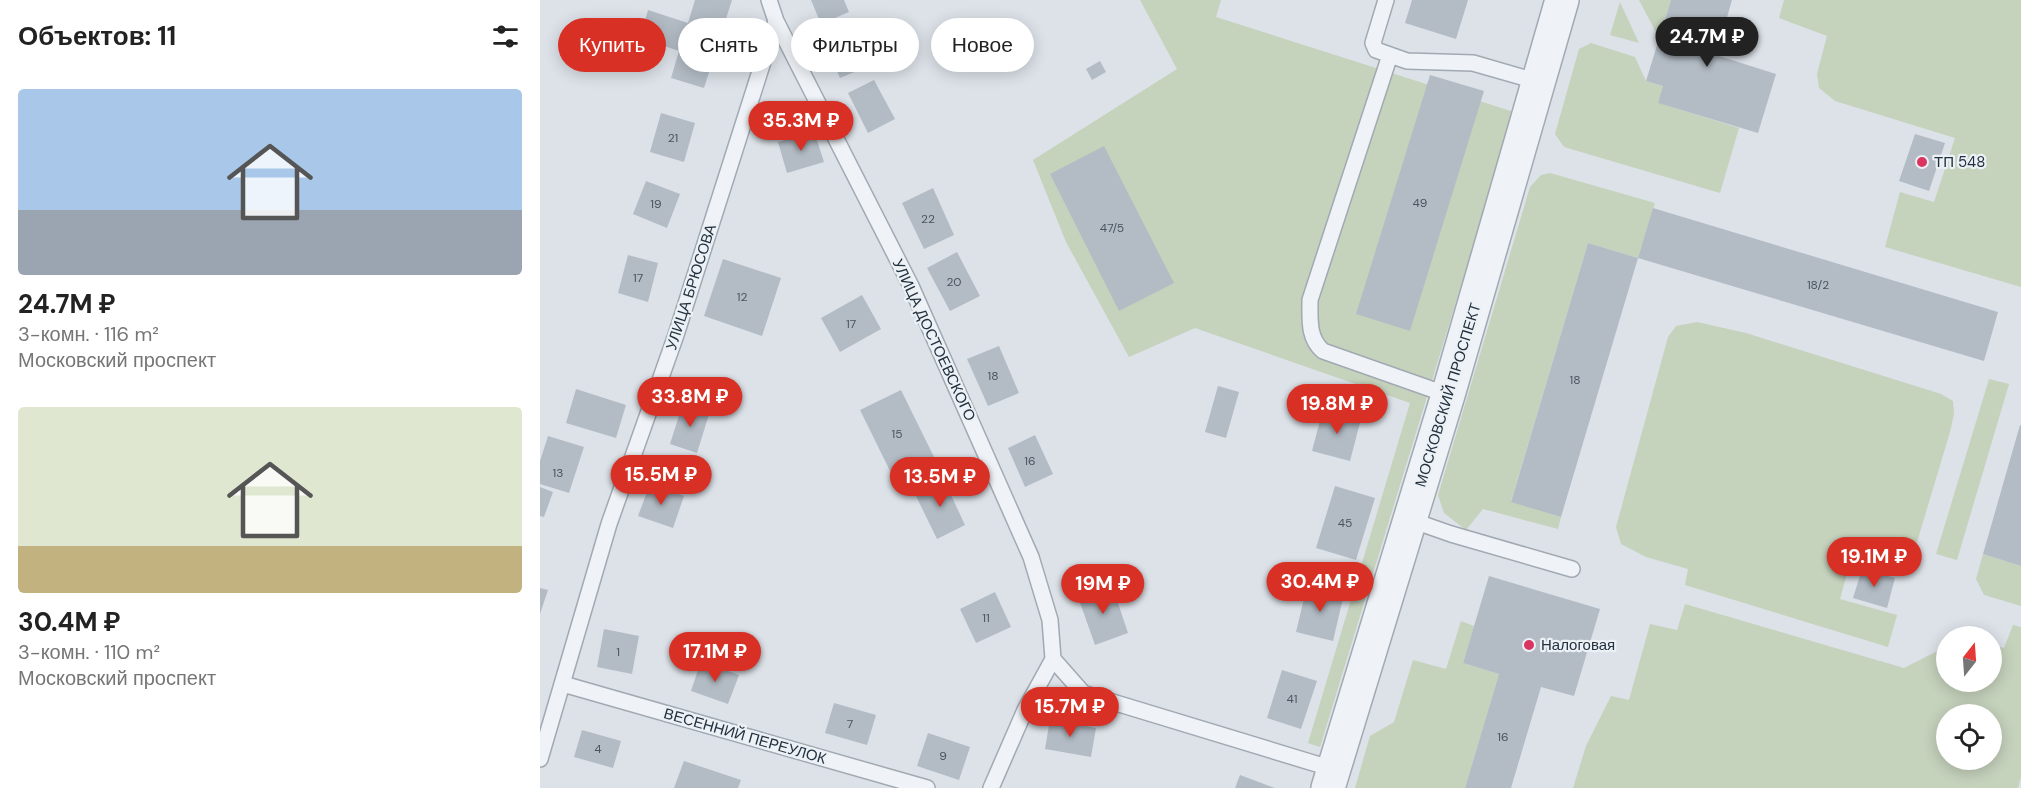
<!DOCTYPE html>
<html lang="ru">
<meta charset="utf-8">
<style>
:root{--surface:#fff;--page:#f2f2f2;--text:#222;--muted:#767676;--accent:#d93025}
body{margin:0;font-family:"DM Sans",sans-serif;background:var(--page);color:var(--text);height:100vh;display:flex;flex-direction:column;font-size:22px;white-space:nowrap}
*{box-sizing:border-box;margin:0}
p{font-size:20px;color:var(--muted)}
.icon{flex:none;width:33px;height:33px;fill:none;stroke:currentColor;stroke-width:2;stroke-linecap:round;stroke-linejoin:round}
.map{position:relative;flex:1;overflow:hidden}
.details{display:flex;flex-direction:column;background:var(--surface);width:540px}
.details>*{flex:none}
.hud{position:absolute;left:18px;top:18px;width:570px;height:54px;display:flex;gap:12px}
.needle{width:39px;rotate:17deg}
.controls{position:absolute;left:1396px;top:626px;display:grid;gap:12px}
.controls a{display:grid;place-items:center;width:66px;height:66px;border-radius:50%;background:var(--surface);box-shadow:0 3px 15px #0003;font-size:30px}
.price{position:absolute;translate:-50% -51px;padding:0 14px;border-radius:21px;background:var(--accent);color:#fff;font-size:20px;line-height:39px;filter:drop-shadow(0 2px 3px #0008)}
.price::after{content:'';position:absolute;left:50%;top:36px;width:18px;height:14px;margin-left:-9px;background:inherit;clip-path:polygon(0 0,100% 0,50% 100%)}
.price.on{background:#222;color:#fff}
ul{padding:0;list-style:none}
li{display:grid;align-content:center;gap:12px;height:318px;padding:0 18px}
li span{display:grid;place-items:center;height:186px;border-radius:6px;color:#555}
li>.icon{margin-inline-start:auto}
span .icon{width:108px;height:108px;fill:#fffc;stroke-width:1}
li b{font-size:26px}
h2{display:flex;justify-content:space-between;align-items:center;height:72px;padding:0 18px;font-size:26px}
.pill{padding:0 21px;border-radius:27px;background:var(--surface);box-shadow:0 3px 15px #0003;font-size:21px;line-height:54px}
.pill.on{background:var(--accent);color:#fff}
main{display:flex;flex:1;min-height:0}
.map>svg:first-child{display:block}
</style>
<main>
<section class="details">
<h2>Объектов: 11<svg class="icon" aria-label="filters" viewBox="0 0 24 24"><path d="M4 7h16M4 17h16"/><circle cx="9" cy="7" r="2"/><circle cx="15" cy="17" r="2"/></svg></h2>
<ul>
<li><span style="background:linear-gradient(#a9c7e8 65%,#9aa5b1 0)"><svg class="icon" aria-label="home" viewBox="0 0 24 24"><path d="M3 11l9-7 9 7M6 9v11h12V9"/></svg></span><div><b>24.7M ₽</b><p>3-комн. · 116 m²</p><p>Московский проспект</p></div></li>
<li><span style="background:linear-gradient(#dfe7d0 75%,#c2b280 0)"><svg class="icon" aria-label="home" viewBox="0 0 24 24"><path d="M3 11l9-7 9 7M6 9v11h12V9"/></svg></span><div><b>30.4M ₽</b><p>3-комн. · 110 m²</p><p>Московский проспект</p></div></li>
</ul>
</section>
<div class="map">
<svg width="1481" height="788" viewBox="0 0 1481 788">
<rect width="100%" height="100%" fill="#dce2e8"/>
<path fill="#c5d2bc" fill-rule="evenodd" d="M600,0H681L676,17L974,112L780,747L768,743L870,403L655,328L589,357L526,242L493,160L637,69Z
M1099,0H1131L1119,38Z
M1244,0H1481V287L1345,247L1360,192L1394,202L1415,138L1295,101L1279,88L1277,74L1287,36L1239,18Z
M1080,2L1099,43L1070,35Z
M1051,43L1095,57L1106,81L1123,86L1119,103L1199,128L1180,193L1024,147L1015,134L1039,49Z
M1010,173L1115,203L1098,258L1048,243L971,501L1021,517L1018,529L943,509L926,530L904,513L898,495L990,187L1001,175Z
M1157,322L1206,333L1401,394L1413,401L1414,414L1410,432L1369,569L1312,555L1300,599L1357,615L1348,647L1145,585L1148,569L1106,557L1081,544L1076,527L1128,337L1136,326Z
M1449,379L1469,384L1417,560L1396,554Z
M1443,554L1481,566V606L1444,595L1436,579Z
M1145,604L1364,668L1407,646V681H1452V645L1464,648L1473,625L1481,627V777L1478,788H1033L1046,746L1071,696L1089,700L1110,624L1137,630ZM1407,714H1452V759H1407Z
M921,621L934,626L923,663L959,674L925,788H815L830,736L854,722L873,660L906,669Z"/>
<path fill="#b3bcc5" d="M155,0H192L164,88L131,78L139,51L100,38L108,10L148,23Z
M271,0H304L309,12L281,24Z
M872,0H928L916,39L865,23Z
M1131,0H1192L1176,55L1236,74L1218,133L1118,103L1123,86L1106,81Z
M311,35L324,68L300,78L286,45Z
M560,61L566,72L552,80L546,69Z
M890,75L944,91L870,331L816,314Z
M334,80L355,119L328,133L308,93Z
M121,113L155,123L144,162L110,152Z
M274,131L284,162L247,173L238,142Z
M1375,134L1405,143L1389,191L1359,181Z
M564,146L634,283L579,311L510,174Z
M106,181L140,194L127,228L93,214Z
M393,188L414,235L384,249L362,203Z
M1113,208L1458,312L1444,361L1098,258Z
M1048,243L1098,258L1021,517L971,502Z
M417,252L440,296L410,311L387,268Z
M88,255L118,263L108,302L78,293Z
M183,259L241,278L222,336L164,316Z
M322,295L341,329L300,352L281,318Z
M459,346L479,393L448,406L427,359Z
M678,386L699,392L686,438L665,432Z
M36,389L86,405L76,438L26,423Z
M361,390L395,459L354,479L320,410Z
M143,403L170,411L157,453L130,444Z
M783,409L821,419L810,461L772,451Z
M1480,425H1481V566L1443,554Z
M495,435L513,474L485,487L468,448Z
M8,436L44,447L29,493L0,484V461Z
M403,478L425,525L397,539L374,492Z
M110,484L144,496L133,528L98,516Z
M795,486L835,498L816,560L776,548Z
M0,487L13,492L4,517L0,516Z
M1322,569L1355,578L1347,608L1313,598Z
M949,576L1060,609L1034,696L1001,687L971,788H925L959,674L923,663Z
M572,585L588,633L555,645L538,597Z
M767,586L804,594L793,641L756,632Z
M0,588L8,590L0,614Z
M455,592L471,627L436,643L420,609Z
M64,629L99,636L92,674L57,667Z
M161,661L199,675L188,704L151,691Z
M742,670L777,681L761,729L727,718Z
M294,703L336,715L327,745L285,733Z
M510,719L556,728L551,757L505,749Z
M42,730L81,741L73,768L34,757Z
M388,733L430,747L419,780L377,766Z
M144,761L201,780L198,788H134Z
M700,775L735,788H695Z"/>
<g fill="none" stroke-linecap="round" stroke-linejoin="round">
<defs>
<path id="service" d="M229,0L236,21L371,286L491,557L510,620L513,659L485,710L451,788
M846,0L833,43L836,50L867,61L933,63L999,82
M850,55L770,300C770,320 768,338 783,351L908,395
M871,520L911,534L1032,569
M513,659L543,693L793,769
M23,684L387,788
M0,759L69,524L136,335L236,21"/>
<path id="tertiary" d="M788,788L908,395L1022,0"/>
</defs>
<use href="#service" stroke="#a1a9b2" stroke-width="18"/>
<use href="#tertiary" stroke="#a1a9b2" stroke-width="36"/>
<use href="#service" stroke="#eff2f6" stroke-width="15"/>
<use href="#tertiary" stroke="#eff2f6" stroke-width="33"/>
</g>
<g fill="#da3461" stroke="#ebf1f5" stroke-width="2">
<circle cx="1382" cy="162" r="6"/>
<circle cx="989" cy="645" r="6"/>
</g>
<g text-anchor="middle" stroke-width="4.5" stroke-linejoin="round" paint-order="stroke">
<g font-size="12" fill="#485460">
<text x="133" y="142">21</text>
<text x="880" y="207">49</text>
<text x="116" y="208">19</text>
<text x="388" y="223">22</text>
<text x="572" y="232">47/5</text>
<text x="98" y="282">17</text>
<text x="414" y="286">20</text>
<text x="1278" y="289">18/2</text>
<text x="202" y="301">12</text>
<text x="311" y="328">17</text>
<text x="453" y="380">18</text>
<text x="1035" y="384">18</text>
<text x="357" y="438">15</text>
<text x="490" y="465">16</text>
<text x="18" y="477">13</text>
<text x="805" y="527">45</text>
<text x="446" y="622">11</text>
<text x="78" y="656">1</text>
<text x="752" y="703">41</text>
<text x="310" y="728">7</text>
<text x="963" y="741">16</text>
<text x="58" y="753">4</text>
<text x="403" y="760">9</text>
</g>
<g font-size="15" fill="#24313f" stroke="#ebf1f5" text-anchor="start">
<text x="1394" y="167">ТП 548</text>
<text x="1001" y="650">Налоговая</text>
</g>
<g font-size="15" fill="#24313f" stroke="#ebf1f5">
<text transform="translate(151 287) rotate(-72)" y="5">УЛИЦА БРЮСОВА</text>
<text transform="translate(394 340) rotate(65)" y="5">УЛИЦА ДОСТОЕВСКОГО</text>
<text transform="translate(908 395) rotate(-73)" y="5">МОСКОВСКИЙ ПРОСПЕКТ</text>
<text transform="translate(205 736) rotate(16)" y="5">ВЕСЕННИЙ ПЕРЕУЛОК</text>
</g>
</g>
</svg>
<div class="controls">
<a><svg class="needle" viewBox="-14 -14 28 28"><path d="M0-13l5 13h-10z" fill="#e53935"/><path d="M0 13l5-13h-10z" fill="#767676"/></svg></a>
<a><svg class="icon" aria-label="locate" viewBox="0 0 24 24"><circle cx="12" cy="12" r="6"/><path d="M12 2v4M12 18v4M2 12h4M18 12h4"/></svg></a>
</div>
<b class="price on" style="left:1167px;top:68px">24.7M ₽</b>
<b class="price" style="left:261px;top:152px">35.3M ₽</b>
<b class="price" style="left:150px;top:428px">33.8M ₽</b>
<b class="price" style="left:797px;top:435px">19.8M ₽</b>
<b class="price" style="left:121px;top:506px">15.5M ₽</b>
<b class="price" style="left:400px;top:508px">13.5M ₽</b>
<b class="price" style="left:1334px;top:588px">19.1M ₽</b>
<b class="price" style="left:780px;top:613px">30.4M ₽</b>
<b class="price" style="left:563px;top:615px">19M ₽</b>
<b class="price" style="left:175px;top:683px">17.1M ₽</b>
<b class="price" style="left:530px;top:738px">15.7M ₽</b>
<div class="hud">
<a class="pill on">Купить</a>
<a class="pill">Снять</a>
<a class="pill">Фильтры</a>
<a class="pill">Новое</a>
</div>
</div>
</main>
